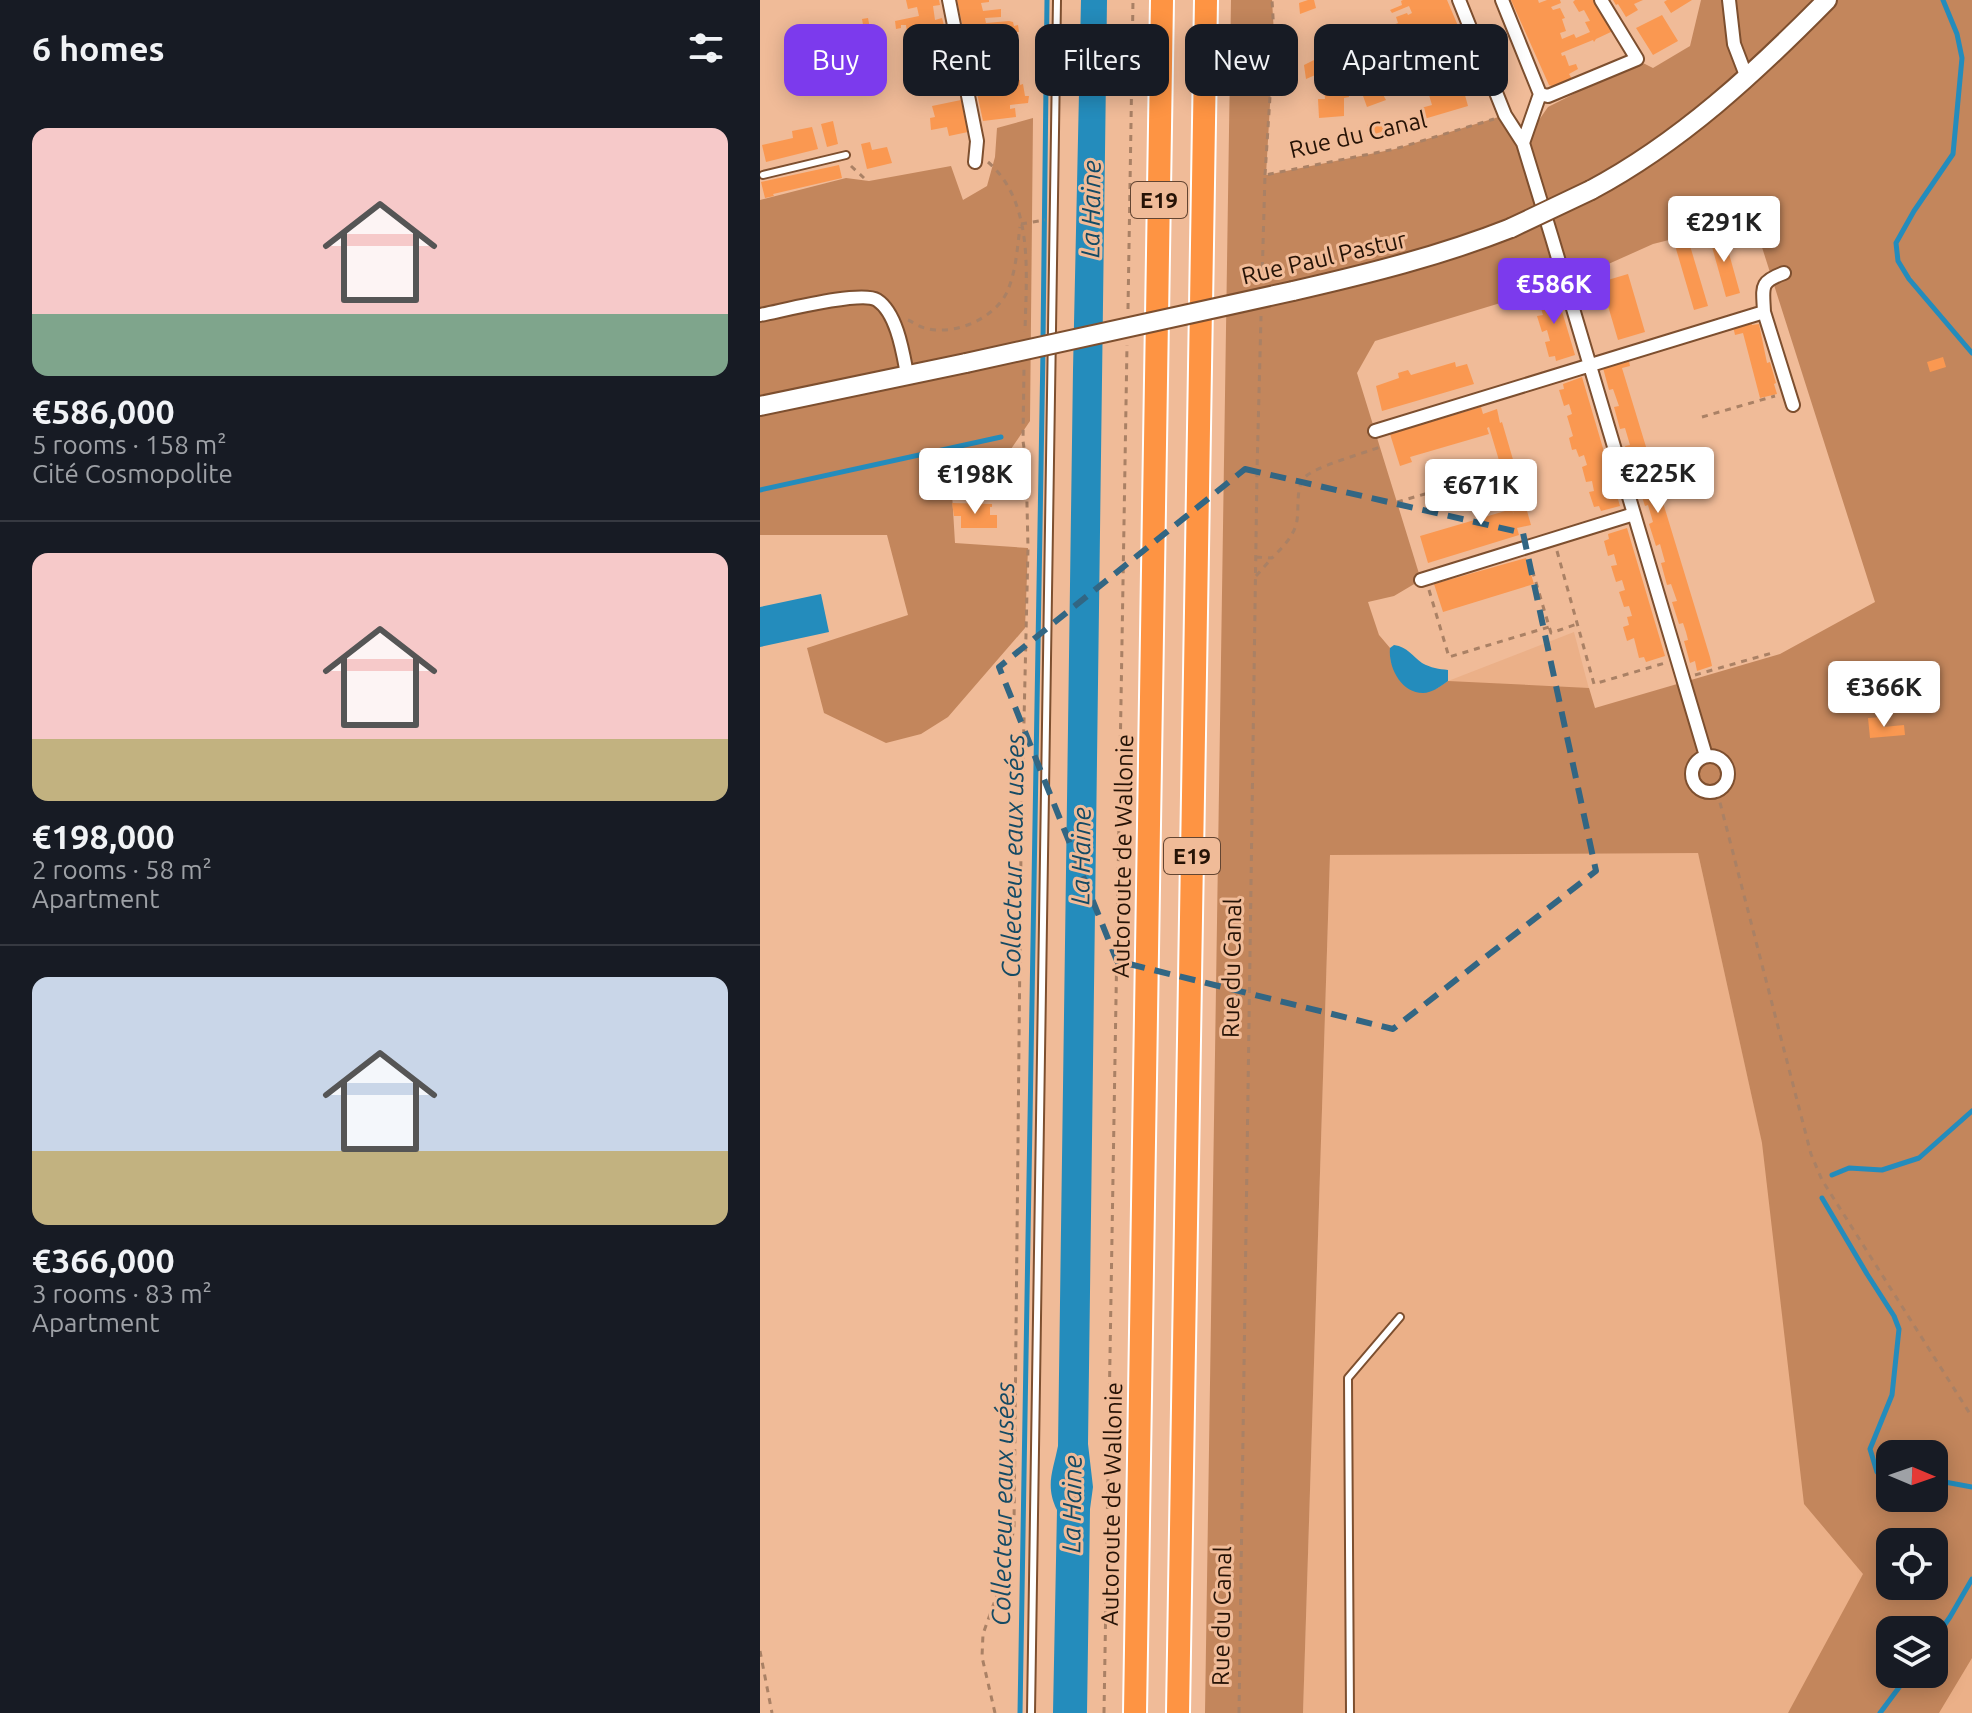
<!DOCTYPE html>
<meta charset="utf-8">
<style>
:root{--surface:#171b24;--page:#20242c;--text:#f1f3f6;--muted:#9ea1a6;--line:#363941;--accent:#7c3aed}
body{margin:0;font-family:Ubuntu,sans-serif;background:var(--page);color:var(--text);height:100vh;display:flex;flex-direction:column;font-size:30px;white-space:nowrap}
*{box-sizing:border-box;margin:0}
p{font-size:26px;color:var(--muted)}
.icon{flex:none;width:44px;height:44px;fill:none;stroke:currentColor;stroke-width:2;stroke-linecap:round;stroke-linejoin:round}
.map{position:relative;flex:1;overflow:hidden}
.panel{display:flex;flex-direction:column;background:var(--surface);width:760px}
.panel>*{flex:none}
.top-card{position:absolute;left:24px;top:24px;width:760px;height:72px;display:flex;gap:16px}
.needle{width:52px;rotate:92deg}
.fabs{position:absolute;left:1116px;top:1440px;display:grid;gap:16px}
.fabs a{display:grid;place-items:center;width:72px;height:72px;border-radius:16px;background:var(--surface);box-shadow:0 4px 20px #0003;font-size:40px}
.price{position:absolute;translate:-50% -68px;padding:0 18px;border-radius:8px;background:#fff;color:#222;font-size:26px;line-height:52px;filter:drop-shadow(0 2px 4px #0008)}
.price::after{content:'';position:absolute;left:50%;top:48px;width:24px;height:18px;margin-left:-12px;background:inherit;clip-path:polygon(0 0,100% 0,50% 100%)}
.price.selected{background:var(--accent);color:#fff}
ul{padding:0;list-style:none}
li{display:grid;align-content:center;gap:16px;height:424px;padding:0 32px}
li+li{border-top:2px solid var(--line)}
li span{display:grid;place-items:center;height:248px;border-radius:16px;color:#555}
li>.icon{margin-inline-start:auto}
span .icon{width:144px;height:144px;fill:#fffc;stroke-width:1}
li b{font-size:34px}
h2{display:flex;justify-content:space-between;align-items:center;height:96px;padding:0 32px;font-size:34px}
.pill{padding:0 28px;border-radius:16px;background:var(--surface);box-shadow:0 4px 20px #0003;font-size:28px;line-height:72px}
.pill.selected{background:var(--accent);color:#fff}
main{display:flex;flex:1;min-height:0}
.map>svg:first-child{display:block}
</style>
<main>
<section class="panel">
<h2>6 homes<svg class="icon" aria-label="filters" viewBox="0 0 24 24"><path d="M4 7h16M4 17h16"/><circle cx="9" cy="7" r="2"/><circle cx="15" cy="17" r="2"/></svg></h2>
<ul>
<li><span style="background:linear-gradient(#f6c9c9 75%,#7fa58c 0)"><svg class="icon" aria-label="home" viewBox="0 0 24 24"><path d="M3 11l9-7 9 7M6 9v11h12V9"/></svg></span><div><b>€586,000</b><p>5 rooms · 158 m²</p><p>Cité Cosmopolite</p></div></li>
<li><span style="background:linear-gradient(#f6c9c9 75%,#c2b280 0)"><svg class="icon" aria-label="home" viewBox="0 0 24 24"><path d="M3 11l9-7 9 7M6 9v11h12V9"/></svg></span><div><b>€198,000</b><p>2 rooms · 58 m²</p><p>Apartment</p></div></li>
<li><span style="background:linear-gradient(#c9d6e8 70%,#c2b280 0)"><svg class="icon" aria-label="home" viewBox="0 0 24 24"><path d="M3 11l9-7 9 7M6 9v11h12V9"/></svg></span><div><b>€366,000</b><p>3 rooms · 83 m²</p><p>Apartment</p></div></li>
</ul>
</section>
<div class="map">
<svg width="1212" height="1713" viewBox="0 0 1212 1713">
<rect width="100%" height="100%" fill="#f0bb98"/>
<path fill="#ebb088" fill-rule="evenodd" d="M814,632L834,708L938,853L1002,1142L1212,907V1713H543L570,855L619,635L630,648L688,681ZM1130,1454H1174V1498H1130ZM1130,1542H1174V1586H1130ZM1130,1630H1174V1674H1130Z"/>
<path fill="#c3865c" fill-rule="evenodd" d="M471,0H512L514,34L506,175L635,149L745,115L763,143L788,107L879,61L893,68L930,46L941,0H1212V1658L1179,1713H1028L1103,1574L1044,1504L1002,1143L938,853L570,855L543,1713H445ZM993,219L1115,602L1020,654L835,708L829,688L688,681L676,689L631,663L630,648L619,635L608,602L634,596L661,580L597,373L615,341L806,283L893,244ZM1130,1454H1174V1498H1130ZM1130,1542H1174V1586H1130ZM1130,1630H1174V1674H1130Z
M273,118L270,421L251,449L191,477L195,543L268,548L265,628L188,717L161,734L126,743L64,713L47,648L148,615L127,535H0V200L86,178L109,181L191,166L203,200L227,186L235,157L237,128Z"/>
<path fill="#248cbc" d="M321,0H347L328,1444L333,1487L330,1509L327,1713H293L297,1510C285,1486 293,1471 298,1446L313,370Z
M61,594L69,632L0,647V607Z
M634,645C648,647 652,656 662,663C671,668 679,669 688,670V681C681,686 672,693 663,693C641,693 628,667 630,648Z"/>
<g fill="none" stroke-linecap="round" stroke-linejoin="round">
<path stroke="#248cbc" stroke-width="5" d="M1183,0L1197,34L1202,58L1193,154L1154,211L1136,243L1138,261L1149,279L1212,353
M283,340L287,0
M0,490L241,437
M1072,1175L1089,1168L1122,1170L1159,1158L1212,1111
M1062,1198L1107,1274L1134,1316L1139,1329L1132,1395L1110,1449L1117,1472L1130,1479
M1174,1480L1212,1487
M1174,1640L1190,1617L1212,1579
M260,1713L283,350
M1120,1713L1149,1674"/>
</g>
<path fill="#fa9851" d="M146,0H179L180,5L173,6L175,20L182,18L186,33L164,38L162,29L147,32L146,25H141V28L136,29L135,21L159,16L157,7L148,9Z
M197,0H229V2L221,3L223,11L241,9V17L225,18L226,23L249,21L253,22L254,26L258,25L259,32H256V38L248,39V46L239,47V52L249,51V57L240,58L241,63L250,62L251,70L235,72L236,76L245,75V79L254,78L255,80H260V85L263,84L265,96H269L268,103L250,105V109L255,108L256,117L223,121Z
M548,0H554L556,8L540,14L539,3Z
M643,0H687L704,40L691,45L708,106L664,119L661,108L672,105L669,95L666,96L658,76L663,75L662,70L657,71L656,67L649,69L645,61L665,52L660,41L648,45L641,30L636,32L633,25L638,23L636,17L647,13L648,15L652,13L649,6L632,13L630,10L642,5L641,1Z
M751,0H778L779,3L787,0H800L801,3L791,7L793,10L800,8L805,18L802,19L806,31L800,33L802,39L814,34L816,38L830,32L825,22L830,21L824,10L819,12L813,2L815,0H834L853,31L836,39L834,42L833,40L801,53L802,56L805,55L809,66L816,64L818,69L809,74L812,79L794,87L789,85Z
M853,0H883L874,4L878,10L866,17L858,4L856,5Z
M907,0H932L911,13L904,2Z
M902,15L918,41L893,55L876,28Z
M108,18L112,39L120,37L124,56L116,57L114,45L107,47L102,19Z
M184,56L185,62L193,60L200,93L187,95L185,88L156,94L155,90L166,88L165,83L172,81L168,59Z
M558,58L564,72L578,66L581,75L591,70L597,83L587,88H588L589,97L584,98V116L559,118L558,99H565L564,89L586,88L583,79L565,85L560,73L546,79L544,65Z
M617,74L620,82L617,84L626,100L607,107L598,82Z
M201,100L208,132L189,136L187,127L171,130L170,118L175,117L172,106Z
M623,120L627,130L612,135L607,125Z
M73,121L78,144L67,147L61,124Z
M52,127L58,149L6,162L2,145L33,138L32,131Z
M110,142L112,150L127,147L132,163L107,169L101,144Z
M79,165L82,178L13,194L14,196L5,198L1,182Z
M963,232L980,293L966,297L949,236Z
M928,239L948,306L934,310L914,242Z
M868,274L885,332L858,340L841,282Z
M796,291L815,355L796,361L795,356L789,357L785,342L790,341L787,330L782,332L777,316L783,315L780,305L774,306L772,298Z
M991,321L992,325L999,324L1007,363L1010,362L1016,383L1014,384L1017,394L1000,398L983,333L975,335L973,326Z
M868,356L870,366L862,368L950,657L952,666L937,671L935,661L930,663L924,641L928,640L926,632L923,623L919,624L912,602L917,601L911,584L907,585L901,563L905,562L900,544L896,546L889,524L893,522L888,505L885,506L878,485L882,484L876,467L872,468L865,446L870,445L865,428L860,429L854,407L859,406L853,389L849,390L843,368L850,366L849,362Z
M1183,357L1186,367L1170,372L1167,362Z
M695,362L696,367L707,364L714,384L622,411L616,386L639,378L638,373L648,370L651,375Z
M822,377L860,506L841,511L839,506L834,507L829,492L834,491L832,481L826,482L822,467L827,465L824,455L819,457L816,449L812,450L809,438L813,436L807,416L812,414L809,404L804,406L799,390L804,389L803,384Z
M721,407L723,414L737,409L740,423L742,422L754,463L741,467L729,427L727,428L729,434L650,457L652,462L640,466L630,434Z
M757,471L769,511H767L771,525L757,528L759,535L668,563L660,536L752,509L754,515L743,475Z
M192,503L232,504V507H230V515H237V528H201V516H194Z
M867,528L905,656L886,662L884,657L879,658L874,638L867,641L863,627L869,625L867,617L872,616L869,606L864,607L859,592L865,590L862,580L856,582L851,566L857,565L854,554L848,556L844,541L849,539L848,534Z
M766,558L774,584L683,612L674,584Z
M1122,717L1123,727L1144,725L1145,735L1110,738L1108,718Z"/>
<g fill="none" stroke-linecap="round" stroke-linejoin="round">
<defs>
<path id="service" d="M3,175L86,155
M271,1713L297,0
M590,1713L588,1378L640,1317"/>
<path id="minor" d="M189,0L217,141L215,162
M699,0L745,115L763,143L792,238L946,756
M742,0L780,94L788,96L877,59L841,0
M969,0L974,44L987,78
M763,143L780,94
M1004,312L1033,405
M0,315C22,311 101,290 117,300C137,313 143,353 147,374
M615,431L1004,312C1003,287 999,282 1024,273
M661,580L874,514
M932 774a18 18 0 1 1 36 0a18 18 0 1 1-36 0Z"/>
<path id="secondary" d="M831,190C921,142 996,72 1067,0
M533,291C607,274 680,256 751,228
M0,406L206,363"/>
<path id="motorway" d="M375,1713L402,0
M418,1713L446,0"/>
</defs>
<use href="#service" stroke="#7d4f2f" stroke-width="10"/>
<use href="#minor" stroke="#7d4f2f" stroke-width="16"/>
<use href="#secondary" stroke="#7d4f2f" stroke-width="22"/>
<use href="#motorway" stroke="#fff" stroke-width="26"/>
<path stroke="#aa8165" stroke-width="3" stroke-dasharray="6 6" stroke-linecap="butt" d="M228,162C275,203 266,276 265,332
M91,166L104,178
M505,175L514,34L512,0
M261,224L285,220
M502,280L505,175L635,149L734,119
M368,309L373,0
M148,320C153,322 159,327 165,328C193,336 232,320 246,294C256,274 257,249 260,227
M942,417L1015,396
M637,502L766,465
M797,551L834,684L905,663
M496,557L512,558C521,549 530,540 535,528C541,513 534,492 544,478C553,467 605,453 620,447
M769,559L791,633L817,624
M496,576L512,558
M669,590L689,657L789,627
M935,675L1012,653
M957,791L1051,1154L1062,1180L1212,1417
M0,1651L12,1713
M235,1713L222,1657L223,1634L248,1564L254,1526L261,850L268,548L266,461L263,441L264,368
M344,1713L367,345
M479,1713L497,471L501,316"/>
<use href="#service" stroke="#fff" stroke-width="6"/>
<use href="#minor" stroke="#fff" stroke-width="12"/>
<use href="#secondary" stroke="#fff" stroke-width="18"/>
<use href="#motorway" stroke="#fe9443" stroke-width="22"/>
<defs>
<path id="secondary-bridge" d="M751,228L831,190
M206,363L533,291"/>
</defs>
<use href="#secondary-bridge" stroke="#7d4f2f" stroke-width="22" stroke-linecap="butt"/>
<use href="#secondary-bridge" stroke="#fff" stroke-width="18"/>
</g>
<path fill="none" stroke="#326683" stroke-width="6" stroke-dasharray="16 10" stroke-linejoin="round" d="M485,469L763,533L836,871L633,1029L357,961L239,667Z"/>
<g text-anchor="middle" stroke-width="6" stroke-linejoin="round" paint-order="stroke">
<g fill="#f0bb98" stroke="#634532" stroke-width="2">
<rect x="371" y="182" width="56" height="36" rx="6"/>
<rect x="404" y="838" width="56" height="36" rx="6"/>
</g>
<g font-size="22" font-weight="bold" fill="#261306">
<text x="399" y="208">E19</text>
<text x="432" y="864">E19</text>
</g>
<g font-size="24" fill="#261306" stroke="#f0bb98">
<text transform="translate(598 135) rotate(-13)" y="8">Rue du Canal</text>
<text transform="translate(564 258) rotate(-13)" y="8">Rue Paul Pastur</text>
<text transform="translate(363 856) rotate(-89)" y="8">Autoroute de Wallonie</text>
<text transform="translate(472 968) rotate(-89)" y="8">Rue du Canal</text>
<text transform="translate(352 1504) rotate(-89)" y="8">Autoroute de Wallonie</text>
<text transform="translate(462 1616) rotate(-89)" y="8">Rue du Canal</text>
</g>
<g font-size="26" font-style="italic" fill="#154a64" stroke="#f0bb98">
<text transform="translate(331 209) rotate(-89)" y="9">La Haine</text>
<text transform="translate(253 856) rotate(-89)" y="9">Collecteur eaux usées</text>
<text transform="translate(321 856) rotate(-89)" y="9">La Haine</text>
<text transform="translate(243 1504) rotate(-89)" y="9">Collecteur eaux usées</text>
<text transform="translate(312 1504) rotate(-89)" y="9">La Haine</text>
</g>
</g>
</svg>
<div class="fabs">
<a><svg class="needle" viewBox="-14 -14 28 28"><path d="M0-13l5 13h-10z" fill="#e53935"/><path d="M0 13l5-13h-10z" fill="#9ea1a6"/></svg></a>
<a><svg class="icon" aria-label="locate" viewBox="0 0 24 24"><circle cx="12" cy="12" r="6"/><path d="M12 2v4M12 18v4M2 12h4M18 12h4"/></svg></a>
<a><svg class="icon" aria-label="layers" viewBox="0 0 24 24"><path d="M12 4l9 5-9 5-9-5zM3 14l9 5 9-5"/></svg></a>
</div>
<b class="price" style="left:964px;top:264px">€291K</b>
<b class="price selected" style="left:794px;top:326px">€586K</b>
<b class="price" style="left:898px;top:515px">€225K</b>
<b class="price" style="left:215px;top:516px">€198K</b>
<b class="price" style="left:721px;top:527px">€671K</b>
<b class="price" style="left:1124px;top:729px">€366K</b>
<div class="top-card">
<a class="pill selected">Buy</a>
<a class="pill">Rent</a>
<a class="pill">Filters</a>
<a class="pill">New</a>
<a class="pill">Apartment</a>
</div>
</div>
</main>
